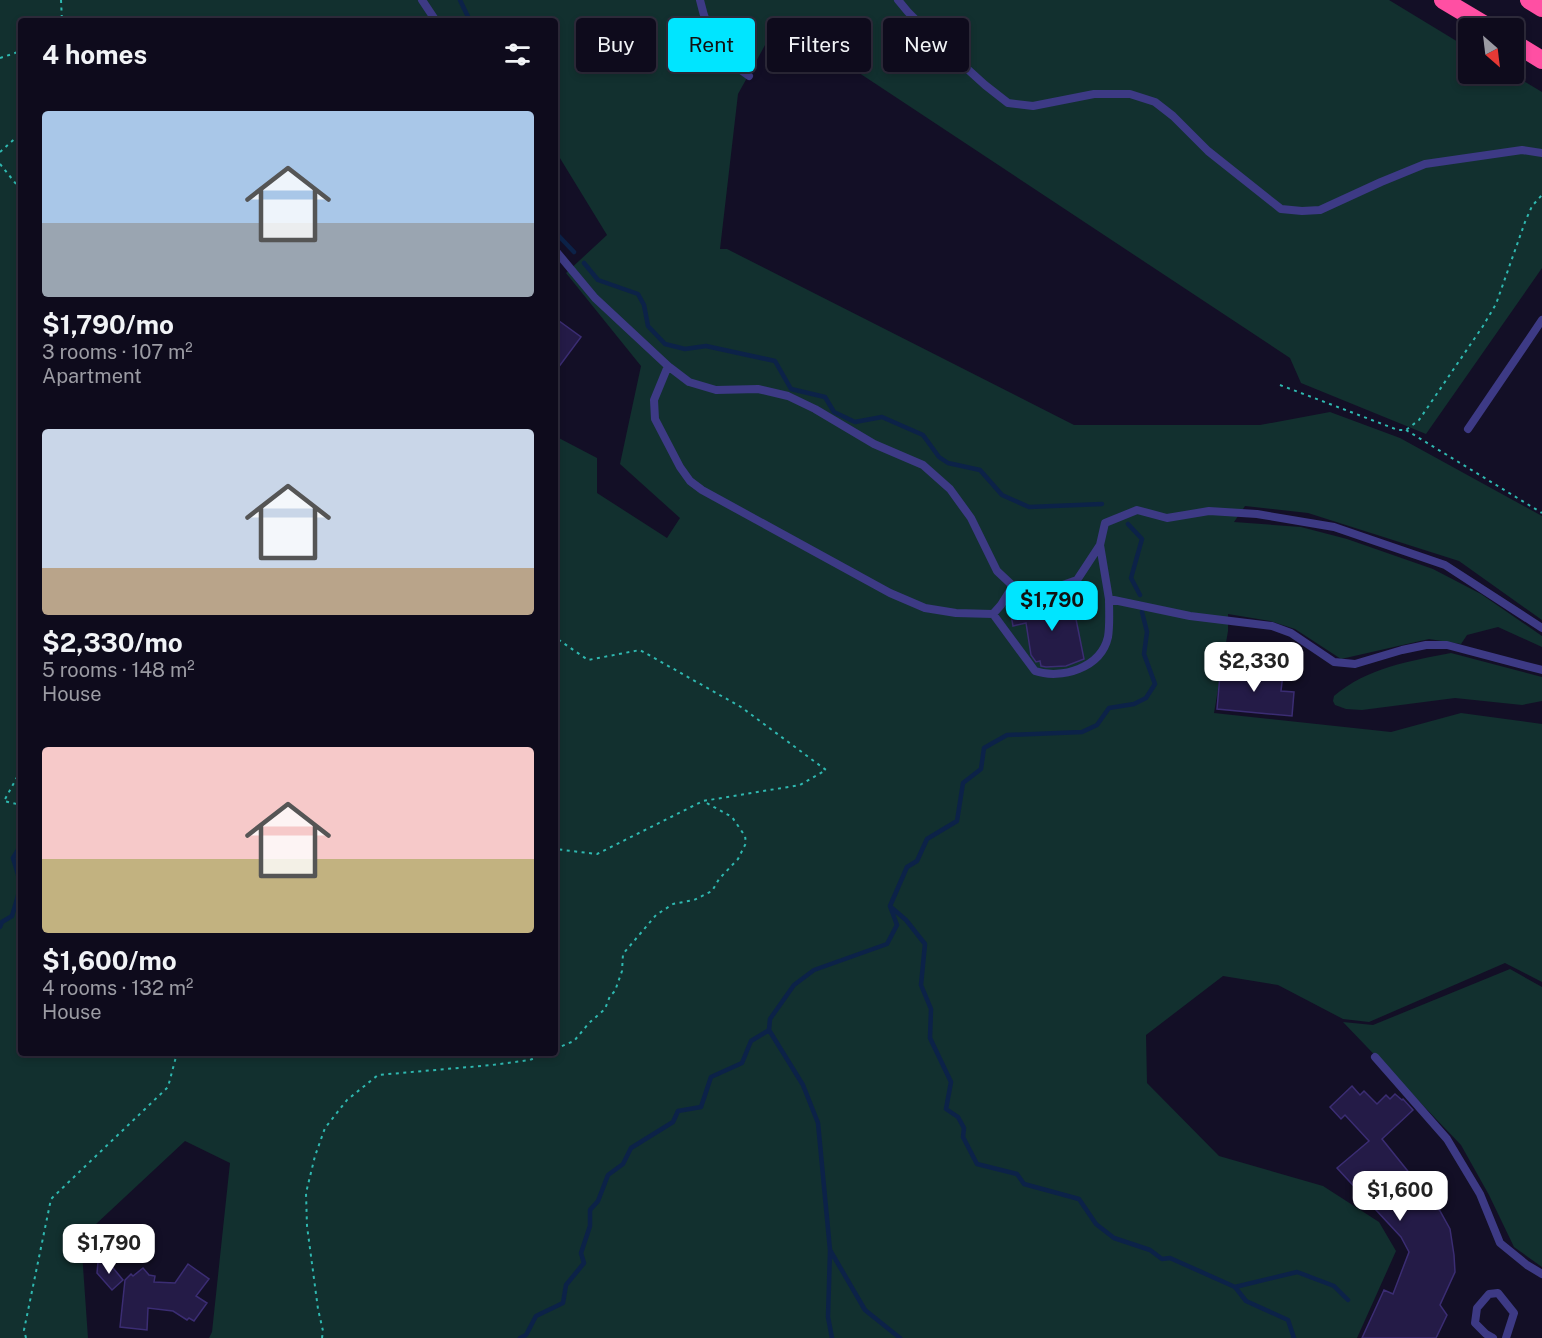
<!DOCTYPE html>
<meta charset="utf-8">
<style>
:root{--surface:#0e0b1c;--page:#171425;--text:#f1f3f6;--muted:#9b9ba3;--line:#2e2b3b;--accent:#00e5ff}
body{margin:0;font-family:"Public Sans",sans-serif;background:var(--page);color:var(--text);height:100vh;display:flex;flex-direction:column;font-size:22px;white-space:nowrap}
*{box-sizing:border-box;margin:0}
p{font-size:20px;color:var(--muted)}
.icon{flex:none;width:33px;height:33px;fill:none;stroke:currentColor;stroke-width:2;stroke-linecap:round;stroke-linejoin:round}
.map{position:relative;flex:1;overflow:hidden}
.drawer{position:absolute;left:18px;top:18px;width:540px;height:1038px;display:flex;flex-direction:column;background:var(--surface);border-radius:6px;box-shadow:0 3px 9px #0003,0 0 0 2px var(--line)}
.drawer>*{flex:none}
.hud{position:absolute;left:576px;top:18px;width:570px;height:54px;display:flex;gap:12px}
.needle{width:39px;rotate:152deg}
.tools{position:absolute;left:1458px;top:18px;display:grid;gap:12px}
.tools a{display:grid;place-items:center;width:66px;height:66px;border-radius:6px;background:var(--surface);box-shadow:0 3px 9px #0003,0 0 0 2px var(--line);font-size:30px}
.price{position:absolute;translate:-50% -51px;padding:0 14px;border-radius:12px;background:#fff;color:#222;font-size:20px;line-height:39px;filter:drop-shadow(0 2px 3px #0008)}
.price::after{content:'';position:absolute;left:50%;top:36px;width:18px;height:14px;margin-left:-9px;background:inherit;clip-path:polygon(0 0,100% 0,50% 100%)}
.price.current{background:var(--accent);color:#111}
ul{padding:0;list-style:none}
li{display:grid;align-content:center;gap:12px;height:318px;padding:0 24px}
li span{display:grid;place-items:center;height:186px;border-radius:6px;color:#555}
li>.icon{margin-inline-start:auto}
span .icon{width:108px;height:108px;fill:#fffc;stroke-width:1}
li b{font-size:26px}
h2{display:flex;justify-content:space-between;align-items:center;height:72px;padding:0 24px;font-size:26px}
.pill{padding:0 21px;border-radius:6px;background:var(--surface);box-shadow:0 3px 9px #0003,0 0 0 2px var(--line);font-size:21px;line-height:54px}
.pill.current{background:var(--accent);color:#111}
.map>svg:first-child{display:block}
</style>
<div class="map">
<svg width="1542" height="1338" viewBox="0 0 1542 1338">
<rect width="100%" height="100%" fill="#130f26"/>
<path fill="#12302f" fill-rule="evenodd" d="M0,0H1389L1468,48V74H1512L1542,92V268L1426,434L1301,383L1290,358L832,55L775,27L738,94L720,249H727L1074,425H1260L1330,412L1400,438L1542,516V620L1459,561L1308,513L1245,506L1234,522L1301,527L1347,539L1433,569L1481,594L1542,636V647L1498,627L1467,635L1461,644L1429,639L1341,659L1295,629L1270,621L1228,614V631L1214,713L1391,732L1461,713L1542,724V982L1505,963L1369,1022L1343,1019L1278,985L1223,976L1146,1035L1147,1083L1219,1156L1323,1186L1379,1222L1396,1251L1357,1338H209L212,1332L230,1163L185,1141L81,1238L88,1338H0ZM21,21H555V150L607,235L566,273L641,366L620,464L680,518L667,538L597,493V458L555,436V1053H21Z
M1451,653L1542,677V701L1522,705L1455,698L1362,710L1346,709L1335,705L1333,701L1334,696C1367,668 1409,661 1451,653Z
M1510,969L1542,987V1267L1514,1247L1489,1195L1461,1145L1343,1022L1373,1025Z"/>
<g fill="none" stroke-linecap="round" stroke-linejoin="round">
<path stroke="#0c2248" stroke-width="4.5" d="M460,0L470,21
M555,232L574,252
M584,263L598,280L638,294L644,305L648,326L665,344L685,349L706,346L775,361L791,389L825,397L834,412L855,422L882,417L923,435L939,457L948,463L980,470L1002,495L1029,507L1102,504
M1128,524L1142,539L1131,578L1140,595
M21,799V807
M21,845L13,858L21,884
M892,908L906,920L925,944L921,985L931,1009L930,1038L951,1082L946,1109L958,1117L964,1128L963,1137L977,1164L1017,1174L1024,1184L1079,1199L1096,1224L1114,1238L1150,1250L1162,1259L1170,1258L1235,1287L1246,1301L1288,1320L1294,1338
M0,927L2,922L12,916L21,886
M769,1030L803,1085L818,1123L830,1250L865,1310L900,1338
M830,1251L828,1317L832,1338
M1235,1287L1297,1272L1334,1286L1348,1300
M520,1338L526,1335L536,1316L563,1303L566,1285L584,1263L581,1253L590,1226V1210L598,1201L608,1175L623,1164L631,1148L673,1122L678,1111L701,1107L711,1077L742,1063L751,1041L769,1030L770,1019L794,985L814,970L887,944L897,925L890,906L907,867L917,861L927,839L957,821L963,783L981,769L984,748L1007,735L1082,732L1097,725L1109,708L1134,704L1146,698L1155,684L1144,654L1147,632L1142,612"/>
</g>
<path fill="#241b47" stroke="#3b2d73" stroke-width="1.5" d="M555,318L581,337L555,372Z
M1055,596L1056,601L1072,599L1084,659L1066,666L1046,667L1041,666L1040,661L1036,662L1031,655L1026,623L1013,626L1011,615L1026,612L1025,607L1041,604L1039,599Z
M1230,668L1235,669V668L1277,672V674H1283L1281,691L1294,692L1292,716L1217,709L1220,675L1230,676Z
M1352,1086L1360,1095L1364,1091L1377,1104L1386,1095L1390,1099L1395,1094L1402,1100L1403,1099L1413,1110L1382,1139L1440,1211L1450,1229L1454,1255L1455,1272L1440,1305L1447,1315L1436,1338H1362L1384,1290L1393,1294L1409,1252L1401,1237L1337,1168L1369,1141L1345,1115L1341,1119L1330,1107Z
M98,1262L109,1263L123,1280L112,1290L97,1273Z
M188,1264L209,1279L196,1296L207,1303L194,1321L189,1318L187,1320L173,1311L148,1308L147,1330L120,1327L125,1280L131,1274L133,1276L143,1268L149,1275L155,1276L154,1282L175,1283Z"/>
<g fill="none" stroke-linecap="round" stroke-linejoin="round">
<path stroke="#2fb8b0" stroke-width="2" stroke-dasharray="3 4.5" stroke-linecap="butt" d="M61,0L62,21
M0,58L21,51
M0,152L21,133
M0,164L21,190
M1280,385L1398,430H1406L1419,420L1483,326L1496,304L1525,222L1532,206L1542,195
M1406,430L1542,513
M555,602L559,640L588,660L640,650L741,707L826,770L800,785L703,801L597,854L555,849
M21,770L4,801L21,805
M555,1049L574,1041L589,1023L605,1009L610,996L615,991L622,971L623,954L656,915L673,904L694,900L712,891L719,879L738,859L746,843L745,836L732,817L703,801
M26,1338L24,1330L51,1199L168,1087L177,1053
M322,1338L323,1331L318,1309L307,1226L306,1193L315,1156L325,1128L347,1100L378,1075L492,1065L530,1060L546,1053"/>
<path stroke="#3d3a85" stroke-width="8" d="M422,0L436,21
M700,0C708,35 719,56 749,76
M898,0L908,12L942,46L985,85L1008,103L1033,106L1094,94H1130L1155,102L1173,116L1208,151L1281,209L1302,211L1320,210L1381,182L1425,164L1522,150L1542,153
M555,250L595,298L668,366L689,382L716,390L758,389L788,396L815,409L874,444L923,465L950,489L971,518L997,571L1013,586L1029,590L1054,588L1077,580L1100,545
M668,366L654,400L655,419L680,467L690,481L702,490L890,593L925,608L956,613L993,614L1035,671C1061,680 1101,668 1108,637C1110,625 1109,612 1109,599L1190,616L1272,626L1291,633L1334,662L1355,664L1402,650L1426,645H1447L1542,670
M1468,429L1542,320
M1109,599L1100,545L1105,523L1137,510L1167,518L1209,511L1257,514L1334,527L1445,565L1542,628
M993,614L1001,605L1013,586
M1375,1057L1447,1139L1480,1194L1500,1243L1527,1265L1542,1274
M1493,1338L1486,1334L1475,1323L1477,1308L1489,1294L1498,1293L1514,1313L1506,1338"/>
<path stroke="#ff4fa3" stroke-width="18" d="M1443,0L1490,28
M1529,0L1542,8
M1514,43L1542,60"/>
</g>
</svg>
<div class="tools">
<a><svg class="needle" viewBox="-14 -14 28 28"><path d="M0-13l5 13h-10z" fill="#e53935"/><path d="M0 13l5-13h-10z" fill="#9b9ba3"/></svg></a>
</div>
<b class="price current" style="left:1052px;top:632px">$1,790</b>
<b class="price" style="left:1254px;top:693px">$2,330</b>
<b class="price" style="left:1400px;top:1222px">$1,600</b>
<b class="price" style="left:109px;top:1275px">$1,790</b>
<div class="hud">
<a class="pill">Buy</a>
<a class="pill current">Rent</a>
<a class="pill">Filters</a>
<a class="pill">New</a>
</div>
<section class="drawer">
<h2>4 homes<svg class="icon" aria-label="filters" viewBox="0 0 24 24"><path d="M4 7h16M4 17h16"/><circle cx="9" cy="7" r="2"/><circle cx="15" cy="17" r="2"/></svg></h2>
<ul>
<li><span style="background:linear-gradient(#a9c7e8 60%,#9aa5b1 0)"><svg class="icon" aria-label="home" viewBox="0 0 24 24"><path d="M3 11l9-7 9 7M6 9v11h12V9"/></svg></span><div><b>$1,790/mo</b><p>3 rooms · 107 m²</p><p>Apartment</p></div></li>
<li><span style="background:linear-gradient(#c9d6e8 75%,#b9a48a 0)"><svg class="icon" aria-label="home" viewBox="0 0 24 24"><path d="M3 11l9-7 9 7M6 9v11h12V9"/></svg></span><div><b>$2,330/mo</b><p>5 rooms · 148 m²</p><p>House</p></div></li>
<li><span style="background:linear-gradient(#f6c9c9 60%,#c2b280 0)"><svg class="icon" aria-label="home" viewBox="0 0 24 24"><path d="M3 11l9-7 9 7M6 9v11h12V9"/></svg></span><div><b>$1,600/mo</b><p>4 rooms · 132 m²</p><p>House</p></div></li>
</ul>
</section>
</div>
